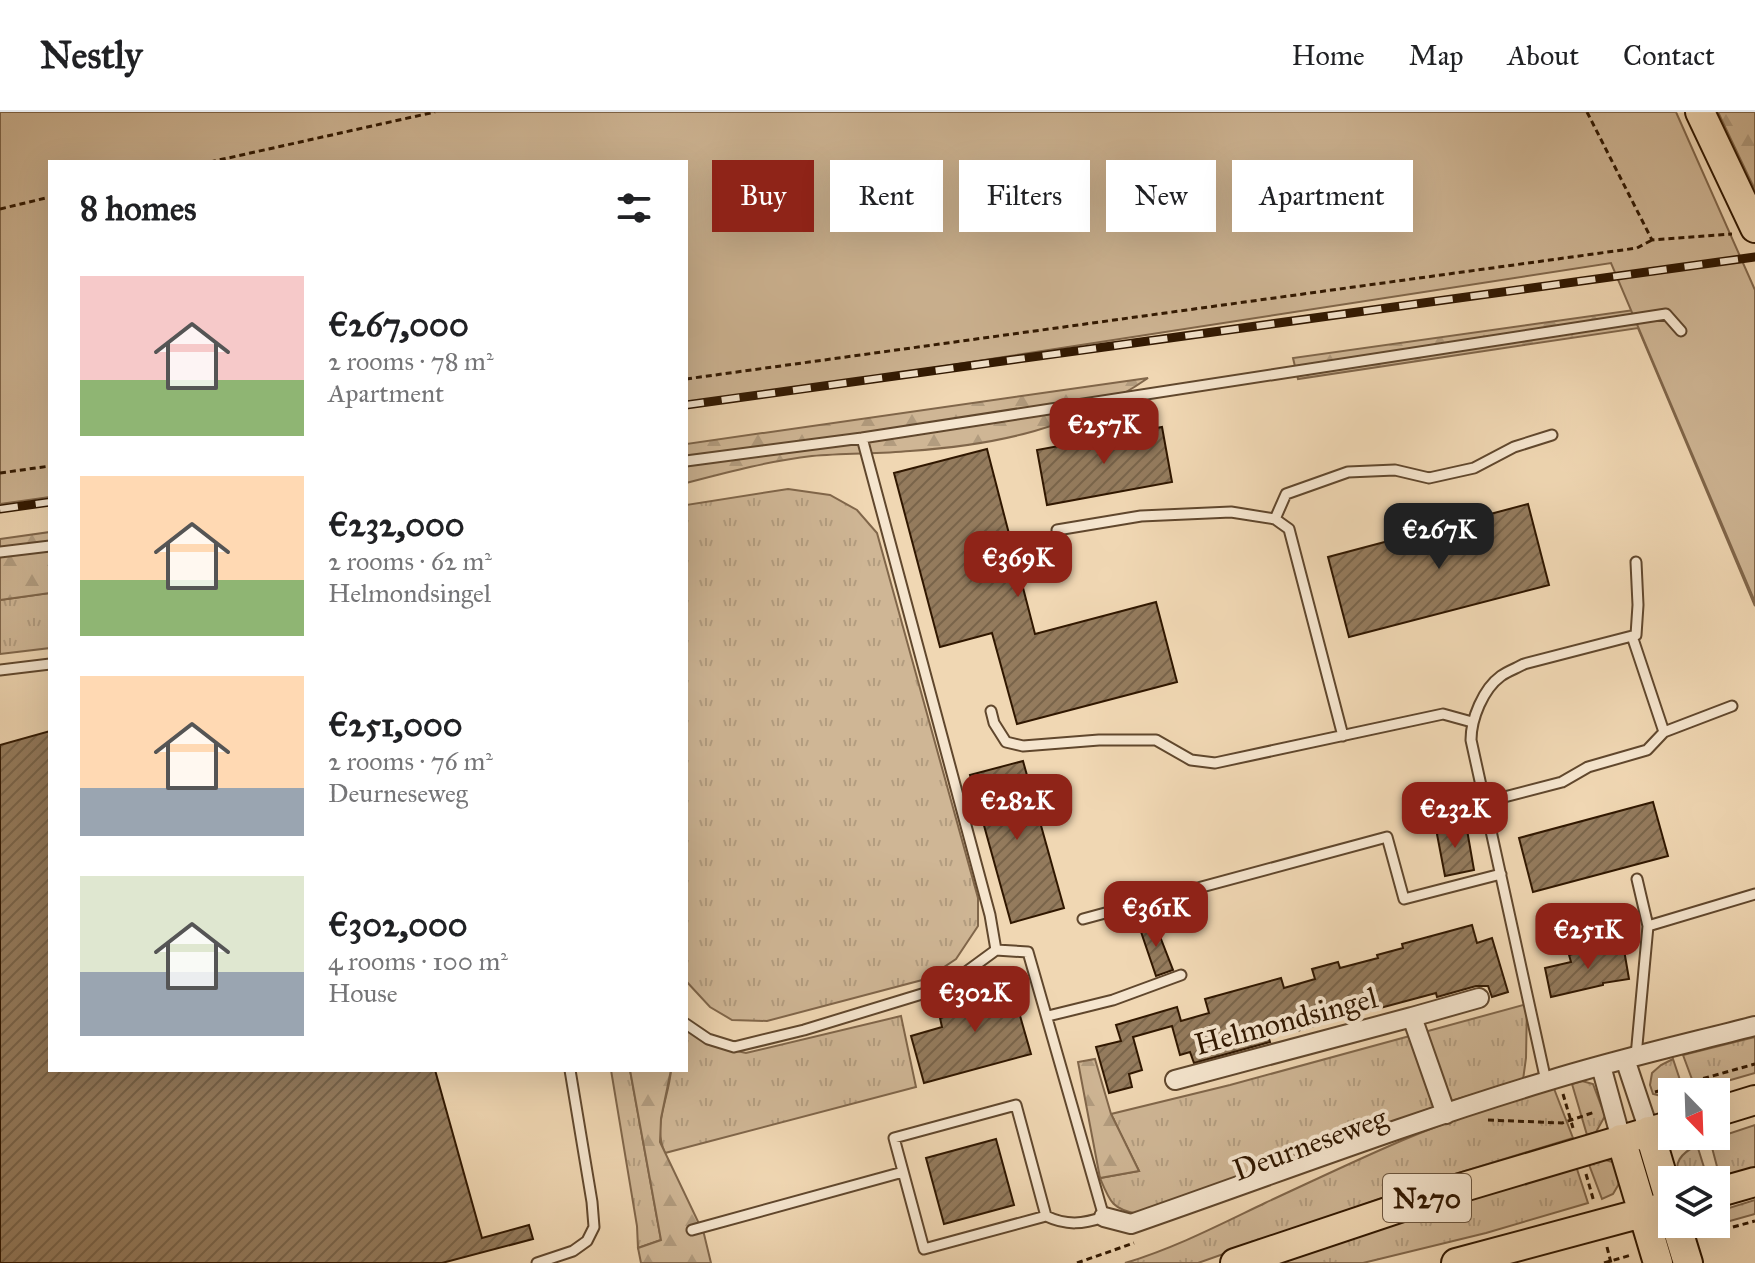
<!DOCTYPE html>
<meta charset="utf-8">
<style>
:root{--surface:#fff;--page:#f2f2f2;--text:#202124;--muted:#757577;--line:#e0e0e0;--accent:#8f2418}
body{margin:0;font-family:"IM FELL Great Primer",serif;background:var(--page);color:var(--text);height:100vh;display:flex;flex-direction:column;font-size:30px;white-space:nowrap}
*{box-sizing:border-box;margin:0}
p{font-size:26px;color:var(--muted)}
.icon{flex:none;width:44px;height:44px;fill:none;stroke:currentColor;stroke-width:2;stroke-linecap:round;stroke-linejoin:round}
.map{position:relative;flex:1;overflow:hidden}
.side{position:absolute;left:48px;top:48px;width:640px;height:912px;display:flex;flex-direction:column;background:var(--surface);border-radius:0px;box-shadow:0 8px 32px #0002}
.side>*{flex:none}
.banner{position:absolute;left:712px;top:48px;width:760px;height:72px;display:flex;gap:16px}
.needle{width:52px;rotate:157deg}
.tools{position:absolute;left:1658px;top:966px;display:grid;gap:16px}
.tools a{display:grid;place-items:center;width:72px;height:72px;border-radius:0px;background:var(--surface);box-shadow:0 8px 32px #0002;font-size:40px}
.price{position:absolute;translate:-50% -68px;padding:0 18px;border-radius:16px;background:var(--accent);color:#fff;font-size:26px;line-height:52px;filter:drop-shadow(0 2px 4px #0008)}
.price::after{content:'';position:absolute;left:50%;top:48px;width:24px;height:18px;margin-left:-12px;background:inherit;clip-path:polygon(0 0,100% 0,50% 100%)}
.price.active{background:#222;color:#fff}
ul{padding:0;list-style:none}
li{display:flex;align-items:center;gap:24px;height:200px;padding:0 32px}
li span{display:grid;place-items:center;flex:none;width:224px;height:160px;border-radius:0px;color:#555}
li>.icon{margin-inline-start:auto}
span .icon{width:96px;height:96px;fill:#fffc;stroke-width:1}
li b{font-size:34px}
h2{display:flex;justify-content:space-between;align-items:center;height:96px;padding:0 32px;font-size:34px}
.tag{padding:0 28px;border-radius:0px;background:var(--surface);box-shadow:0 8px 32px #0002;font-size:28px;line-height:72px}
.tag.active{background:var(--accent);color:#fff}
header{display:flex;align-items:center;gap:48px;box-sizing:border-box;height:112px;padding:0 40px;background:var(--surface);border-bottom:2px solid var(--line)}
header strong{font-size:38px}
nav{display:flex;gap:44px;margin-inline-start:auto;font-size:28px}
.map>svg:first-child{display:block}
</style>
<header>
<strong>Nestly</strong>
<nav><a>Home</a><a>Map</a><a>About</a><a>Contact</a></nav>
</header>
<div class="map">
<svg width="1755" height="1151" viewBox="0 0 1755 1151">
<defs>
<pattern id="grass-tufts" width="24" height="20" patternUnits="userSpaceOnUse" patternTransform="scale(2)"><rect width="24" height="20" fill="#cfb695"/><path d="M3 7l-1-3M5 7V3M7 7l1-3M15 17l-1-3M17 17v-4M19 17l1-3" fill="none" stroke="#b29c7f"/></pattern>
<pattern id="forest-firs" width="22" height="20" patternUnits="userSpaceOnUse" patternTransform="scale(2)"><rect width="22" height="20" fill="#cfb695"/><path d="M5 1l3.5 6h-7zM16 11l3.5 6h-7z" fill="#b29c7f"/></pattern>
<pattern id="building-hatch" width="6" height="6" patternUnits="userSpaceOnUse" patternTransform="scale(2)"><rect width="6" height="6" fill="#947b5d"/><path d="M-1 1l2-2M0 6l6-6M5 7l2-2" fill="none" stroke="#79644a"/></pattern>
</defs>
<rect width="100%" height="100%" fill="#f0d7b3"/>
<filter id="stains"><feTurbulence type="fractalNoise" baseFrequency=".0025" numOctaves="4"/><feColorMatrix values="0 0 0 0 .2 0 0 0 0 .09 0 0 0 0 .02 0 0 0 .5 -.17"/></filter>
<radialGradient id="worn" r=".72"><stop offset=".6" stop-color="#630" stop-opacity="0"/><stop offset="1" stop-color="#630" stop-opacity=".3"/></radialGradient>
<path fill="url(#grass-tufts)" stroke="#80664a" stroke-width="2" d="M788,377L830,383L857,398L877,421L978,786V814L956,847L926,867L767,909L732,908L710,895L686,869V393Z
M50,481V536L0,542V488Z
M1527,892L1526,946L1523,968L1454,988L1138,1102C1112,1097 1110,1090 1100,1066L1139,1059L1111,1002L1230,973Z
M901,904L916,975L665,1041C652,1014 669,986 671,958H686V914L723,936L746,941Z
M1755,925V961L1696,978L1683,943Z
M1673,947L1684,980H1672V985H1665L1653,982L1650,973L1652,961L1661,953Z
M611,958H630L661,1128L638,1136L637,1114Z
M1582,969L1593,972L1605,1004L1596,1020L1587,1023L1572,972Z
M1553,974L1573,1026L1419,1073L1198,1151H1125C1175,1136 1219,1113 1265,1091C1306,1072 1346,1053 1387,1035C1441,1011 1497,993 1553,974Z
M1755,1013V1055L1720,1066L1710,1028Z
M1697,1033L1708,1068H1681C1671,1051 1682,1041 1697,1033Z
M1602,1047L1616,1051L1620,1070L1613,1082L1602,1087L1588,1050Z
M1576,1054L1588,1091L1486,1121L1363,1151H1270L1516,1071Z
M1755,1088V1102L1712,1114L1698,1115V1112H1716V1100Z"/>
<path fill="url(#forest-firs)" stroke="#80664a" stroke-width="2" d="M1718,0H1755V78Z
M1755,181V494L1638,216L1298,267L1293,246Z
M1148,266C1076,316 997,333 910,339C878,342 845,341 812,344C769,349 728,360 686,371V332Z
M50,420V481L0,488V427Z
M1095,947L1111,1002L1139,1059L1100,1066L1078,950Z
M630,958H671L661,1006L660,1030L704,1122L711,1151H641L638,1136L661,1128Z"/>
<path fill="#cfb695" stroke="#80664a" stroke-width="2" d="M0,0H1676L1755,178V490L1611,151L686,294V50H50V385L0,392Z"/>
<path fill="url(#building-hatch)" stroke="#301700" stroke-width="2" d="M1162,315L1172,370L1047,393L1037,338Z
M987,337L1035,522L1156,490L1177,570L1017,612L992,521L940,535L894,361Z
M1528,392L1549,473L1349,525L1328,445Z
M50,619V958H435L482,1126L529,1113L533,1127L442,1151H0V633Z
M1023,649L1064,796L1011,811L970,663Z
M1653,690L1668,744L1533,780L1519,726Z
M1466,712L1474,758L1445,764L1436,717Z
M1154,809L1173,858L1156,864L1139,814Z
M1472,813L1477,831L1492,826L1508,880L1492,885L1488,874H1476L1437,885L1436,881L1354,903L1351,891L1318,901L1321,912L1297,919L1294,909L1266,917L1270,930L1194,951L1190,940L1180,943L1172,914L1133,925L1142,958L1129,962L1132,975L1109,981L1096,935L1121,929L1116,913L1177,895L1181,909L1209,901L1205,887L1281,866L1284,876L1315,867L1312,857L1338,850L1340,856L1378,846L1377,843L1403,836L1402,832Z
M1623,832L1629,867L1603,871V873L1551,885L1545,856L1571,850L1569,843L1595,836L1596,838Z
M1008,862L1031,942L924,971L911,924L942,915L940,906L975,896L969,873Z
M996,1027L1014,1093L944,1112L926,1046Z"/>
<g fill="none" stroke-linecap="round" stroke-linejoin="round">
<defs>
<path id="service" d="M686,349L862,326
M1275,407L1286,382L1348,360L1395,358L1429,366L1474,356L1514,335L1552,323
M1057,418L1141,404L1231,400L1275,407L1289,417L1343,624
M0,440L50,434
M1632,524L1664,620L1732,594
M0,558L50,552
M991,599L994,611L1006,630L1023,634L1099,628H1156L1191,648L1215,651L1443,602L1472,610
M1485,690L1562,670L1588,655L1647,638L1664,620
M1083,807L1387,725L1404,787L1501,762
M1648,814L1755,782
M1048,904L1113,888L1181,863
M686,912L708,927L734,935L804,918L935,878L966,860L996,838
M1636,944L1648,814L1637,767
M1546,969L1471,628C1471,607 1483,577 1501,564C1508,559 1517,556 1524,552L1636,523L1638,493L1636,450
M1046,1104L1016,993L894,1026L924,1137L1046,1104C1067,1114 1083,1112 1104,1105L1028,840L996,838L990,803L862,326L1666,202L1681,219
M692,1118L903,1060
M537,1151L573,1139L587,1129L594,1115L592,1090L570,958"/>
<path id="minor" d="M1625,947L1649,1019
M1601,954L1621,1027
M1175,968L1412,905
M1446,1002L1412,905L1479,886
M1104,1105L1131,1112C1269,1064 1405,1012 1544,970C1614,948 1685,932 1755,914"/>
<path id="primary" d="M1700,0L1755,116
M1716,1000L1755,988
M1649,1019L1672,1096
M1621,1027L1658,1151
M1716,1081L1755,1070
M1676,1112L1688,1151
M1235,1151L1450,1079L1672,1013
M1456,1151L1672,1093"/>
</defs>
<use href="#service" stroke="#60472d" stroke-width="13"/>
<use href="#minor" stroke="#60472d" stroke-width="22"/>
<use href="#primary" stroke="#301700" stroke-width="32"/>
<path stroke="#301700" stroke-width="3" stroke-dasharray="6 4" stroke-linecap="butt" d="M1587,0L1652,128L1732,122
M210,50L435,0
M0,97L50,85
M686,267L1637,136L1652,128
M0,361L50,354
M1655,980L1755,952
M1563,982L1573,1016
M1488,1008L1562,1011L1595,1000
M1586,1062L1594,1090
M1704,1123L1755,1109
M1607,1135L1611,1151
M1077,1151L1134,1131
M1604,1151L1631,1143"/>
<use href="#service" stroke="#f5e5ce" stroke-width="9"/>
<use href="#minor" stroke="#f5e5ce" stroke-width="18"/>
<use href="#primary" stroke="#f0d7b3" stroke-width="28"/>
<defs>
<path id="rail" d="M686,293L1755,145
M0,397L50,390"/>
</defs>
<use href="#rail" stroke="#301700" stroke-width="9"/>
<use href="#rail" stroke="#f5e5ce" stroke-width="6" stroke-dasharray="18" stroke-linecap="butt"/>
</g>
<g text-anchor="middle" stroke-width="8" stroke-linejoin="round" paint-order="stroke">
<rect fill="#f5e5ce" stroke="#6b553e" stroke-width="2" x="1383" y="1062" width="88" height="48" rx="6"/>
<g font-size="28" font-weight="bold" fill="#301700">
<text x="1427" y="1096">N270</text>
</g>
<g font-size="30" fill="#301700" stroke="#f5e5ce">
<text transform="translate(1286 909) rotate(-15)" y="10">Helmondsingel</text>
<text transform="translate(1310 1032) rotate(-20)" y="10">Deurneseweg</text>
</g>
</g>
<rect width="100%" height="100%" filter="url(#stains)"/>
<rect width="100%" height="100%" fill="url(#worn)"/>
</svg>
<div class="tools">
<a><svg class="needle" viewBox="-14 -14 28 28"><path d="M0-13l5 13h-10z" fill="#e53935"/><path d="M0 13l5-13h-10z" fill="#757577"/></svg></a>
<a><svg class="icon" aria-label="layers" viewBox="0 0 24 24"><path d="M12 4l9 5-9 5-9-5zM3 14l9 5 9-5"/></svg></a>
</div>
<b class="price" style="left:1104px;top:354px">€257K</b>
<b class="price active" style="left:1439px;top:459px">€267K</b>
<b class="price" style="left:1018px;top:487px">€369K</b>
<b class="price" style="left:1017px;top:730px">€282K</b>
<b class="price" style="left:1455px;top:738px">€232K</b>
<b class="price" style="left:1156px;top:837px">€361K</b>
<b class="price" style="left:1588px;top:859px">€251K</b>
<b class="price" style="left:975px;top:922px">€302K</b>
<div class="banner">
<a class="tag active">Buy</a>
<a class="tag">Rent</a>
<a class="tag">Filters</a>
<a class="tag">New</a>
<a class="tag">Apartment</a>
</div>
<section class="side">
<h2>8 homes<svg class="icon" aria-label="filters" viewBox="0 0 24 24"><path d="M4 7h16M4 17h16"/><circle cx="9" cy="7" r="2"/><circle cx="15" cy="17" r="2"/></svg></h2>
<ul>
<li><span style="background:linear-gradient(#f6c9c9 65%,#8fb573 0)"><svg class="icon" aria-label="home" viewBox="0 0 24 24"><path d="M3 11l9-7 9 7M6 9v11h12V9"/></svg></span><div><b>€267,000</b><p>2 rooms · 78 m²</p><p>Apartment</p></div></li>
<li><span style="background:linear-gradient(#ffd9b3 65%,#8fb573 0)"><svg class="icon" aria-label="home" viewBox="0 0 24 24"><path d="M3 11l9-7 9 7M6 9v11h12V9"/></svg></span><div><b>€232,000</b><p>2 rooms · 62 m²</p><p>Helmondsingel</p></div></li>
<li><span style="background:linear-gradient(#ffd9b3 70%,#9aa5b1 0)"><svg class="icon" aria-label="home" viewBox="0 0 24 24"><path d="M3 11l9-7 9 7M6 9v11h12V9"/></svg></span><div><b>€251,000</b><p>2 rooms · 76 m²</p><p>Deurneseweg</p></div></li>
<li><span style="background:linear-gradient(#dfe7d0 60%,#9aa5b1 0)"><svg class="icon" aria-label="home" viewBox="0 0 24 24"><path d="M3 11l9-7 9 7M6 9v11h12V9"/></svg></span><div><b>€302,000</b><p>4 rooms · 100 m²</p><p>House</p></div></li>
</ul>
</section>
</div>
